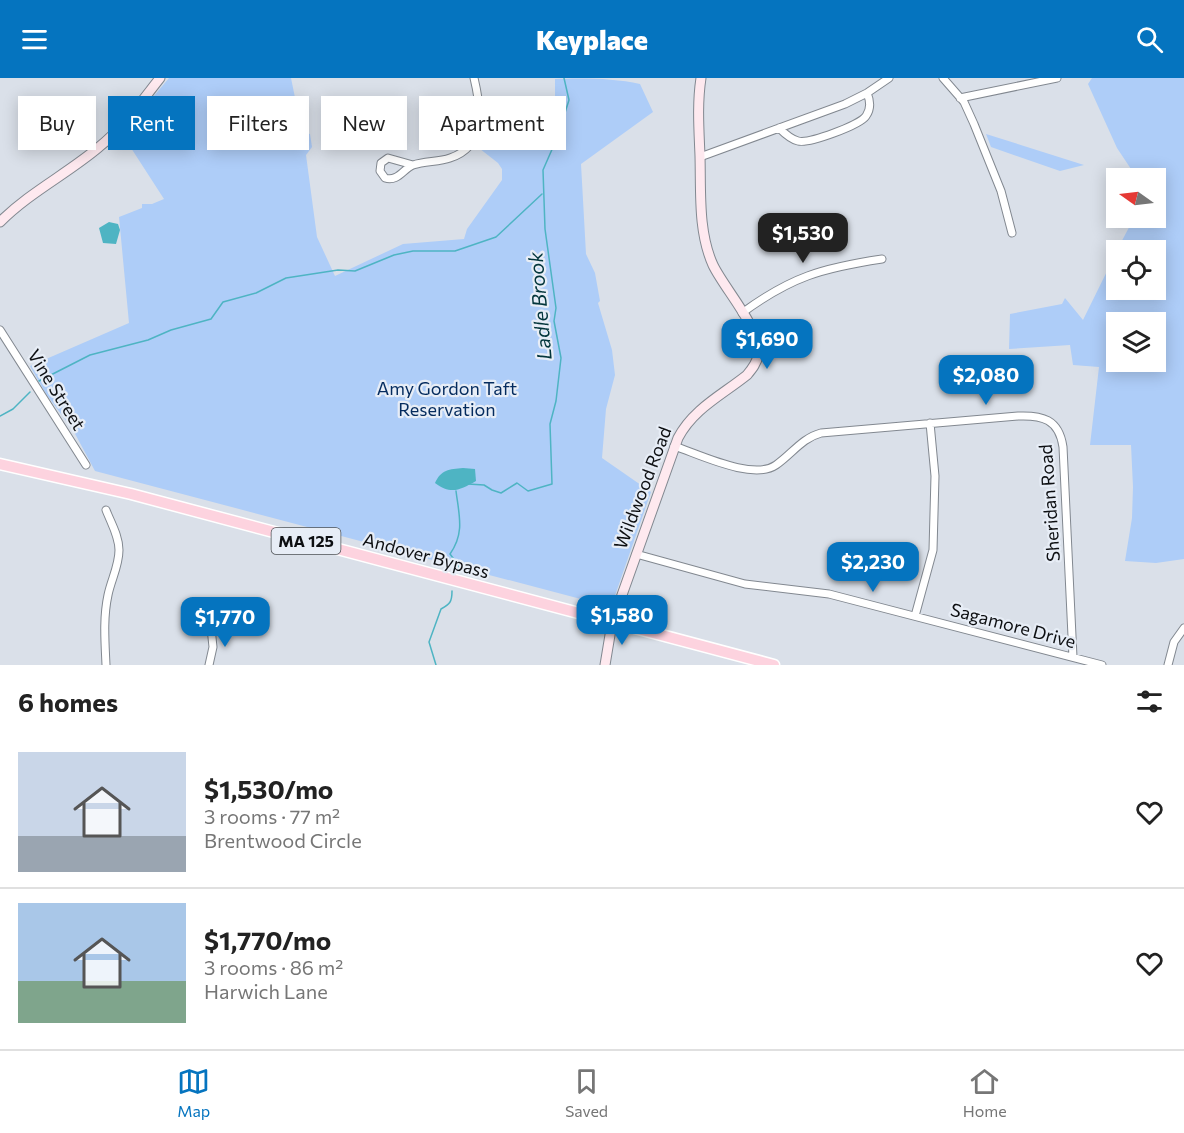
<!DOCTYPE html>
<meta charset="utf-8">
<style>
:root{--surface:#fff;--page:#f6f6f6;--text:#222;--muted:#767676;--line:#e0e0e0;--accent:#0574bf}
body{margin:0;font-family:Commissioner,sans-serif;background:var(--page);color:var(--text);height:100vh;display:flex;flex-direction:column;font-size:22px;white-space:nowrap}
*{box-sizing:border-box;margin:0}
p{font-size:20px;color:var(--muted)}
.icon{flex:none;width:33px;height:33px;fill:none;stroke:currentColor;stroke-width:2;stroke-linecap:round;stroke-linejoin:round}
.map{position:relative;height:587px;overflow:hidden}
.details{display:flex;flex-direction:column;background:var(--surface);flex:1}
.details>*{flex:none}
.guide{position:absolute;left:18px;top:18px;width:600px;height:54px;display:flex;gap:12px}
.needle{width:39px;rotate:284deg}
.buttons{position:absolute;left:1106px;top:90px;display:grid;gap:12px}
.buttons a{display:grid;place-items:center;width:60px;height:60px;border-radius:0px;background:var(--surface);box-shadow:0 3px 15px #0003;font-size:30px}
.price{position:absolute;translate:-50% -51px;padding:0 14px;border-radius:12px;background:var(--accent);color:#fff;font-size:20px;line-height:39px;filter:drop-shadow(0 2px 3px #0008)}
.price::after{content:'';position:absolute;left:50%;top:36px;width:18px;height:14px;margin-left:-9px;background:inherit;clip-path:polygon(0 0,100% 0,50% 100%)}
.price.on{background:#222;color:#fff}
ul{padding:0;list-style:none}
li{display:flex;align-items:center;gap:18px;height:150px;padding:0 18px}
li+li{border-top:2px solid var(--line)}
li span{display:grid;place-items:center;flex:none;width:168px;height:120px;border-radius:0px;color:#555}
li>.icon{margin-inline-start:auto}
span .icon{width:72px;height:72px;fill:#fffc;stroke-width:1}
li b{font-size:26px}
h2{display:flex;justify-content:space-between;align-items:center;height:72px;padding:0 18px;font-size:26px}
.pill{padding:0 21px;border-radius:0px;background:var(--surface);box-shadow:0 3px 15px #0003;font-size:21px;line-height:54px}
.pill.on{background:var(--accent);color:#fff}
header{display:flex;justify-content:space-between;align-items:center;height:78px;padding:0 18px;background:var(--accent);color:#fff;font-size:27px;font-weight:800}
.tab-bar{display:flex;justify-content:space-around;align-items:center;height:84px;border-top:2px solid var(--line);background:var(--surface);font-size:16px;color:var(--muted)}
.tab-bar a{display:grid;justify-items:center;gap:3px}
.tab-bar .on{color:var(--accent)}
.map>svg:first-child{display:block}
</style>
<header><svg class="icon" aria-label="menu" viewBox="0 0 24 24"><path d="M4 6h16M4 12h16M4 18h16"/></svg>Keyplace<svg class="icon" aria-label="search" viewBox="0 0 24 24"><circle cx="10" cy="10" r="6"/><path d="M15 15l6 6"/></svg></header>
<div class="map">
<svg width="1184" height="587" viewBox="0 0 1184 587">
<rect width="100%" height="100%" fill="#dae0e9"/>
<path fill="#aecdf8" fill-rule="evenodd" d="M169,0H291L302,54L310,56L312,69L306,77L317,159L335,198L403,166L464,161L467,151L502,102V91L498,85L475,67L483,52L498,57L555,39V1C581,0 614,0 640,6L653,34L581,86L586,176L595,195L600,223L598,225L612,272L615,297L606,331L602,380L651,414L611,529L95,393L73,352L46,316L30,288L129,245L119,139L142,130V126H152L164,121L122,56Z
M1092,0H1184V481L1156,485L1125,483L1132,440L1133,409L1131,367H1090L1099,289L1073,287L1070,267L1009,271L1010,236L1062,226L1065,220L1083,242L1116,175V212H1155V172H1117L1134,140H1155V100H1137L1117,70L1088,6ZM1116,244H1155V284H1116Z
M986,56L1084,87L1060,93L991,69Z"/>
<path fill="#4eb4c3" d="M109,144L118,146L120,152L116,166L103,165L99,150Z
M463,390L475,391L476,403C460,412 451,417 435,405C441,392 449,391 463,390Z"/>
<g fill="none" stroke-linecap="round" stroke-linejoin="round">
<path stroke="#4eb4c3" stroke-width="1.5" d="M39,303L90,277L148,262L171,252L211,241L223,224L256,215L286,200L338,192L355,193L394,177L413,173H455L496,159L542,116
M0,338L13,331L30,314
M468,406L484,407L492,412L501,415L517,405L528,413L552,406L550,346L556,323L561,280L554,243L556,230L545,151L543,92L557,60L569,22L564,0
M456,413C459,437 465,455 450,476L459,488L457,491
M436,587L429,564L441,531C450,526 452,524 452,513"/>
<defs>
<path id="street" d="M943,0L964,24L974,46L1001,113L1012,155
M960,20L1057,0
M779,50C784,55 790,61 798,63C809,66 860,47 866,38C871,31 870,22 867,15
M700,79L845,26L867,15L889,0
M413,87L388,80L381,85L380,93L385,100C398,104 403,91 413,87C425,83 439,84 450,80C487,68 481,29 474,0
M742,235C791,199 822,190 882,181
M0,252L86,387
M674,368C699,376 753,403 776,387C792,376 802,360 821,355L1018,338C1042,337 1059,341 1063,369L1073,579
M106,432C111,445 119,458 119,472C119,488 111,502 108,517C103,540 105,564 106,587
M636,476L745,506L829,516L1102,587
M200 541a10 10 0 1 1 20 0a10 10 0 1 1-20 0Z
M915,538L933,472L935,398L930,345
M209,587L213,569L211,550
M1168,587L1174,564L1184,550"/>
<path id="secondary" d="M0,144C30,114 67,96 99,69C123,50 141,24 160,0
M605,587L612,545L678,360C693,331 722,317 747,297C752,291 757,285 758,277C761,250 725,212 713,187C698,154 701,114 700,78C699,52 697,26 701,0"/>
<path id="primary" d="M0,386L131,416L774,587"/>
</defs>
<use href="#street" stroke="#828890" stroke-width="9"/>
<use href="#secondary" stroke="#828890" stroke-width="11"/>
<use href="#primary" stroke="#fff" stroke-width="13"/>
<use href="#street" stroke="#fff" stroke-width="7"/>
<use href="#secondary" stroke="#fee9ef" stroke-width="9"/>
<use href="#primary" stroke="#fdd3df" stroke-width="10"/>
</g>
<g text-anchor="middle" stroke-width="4.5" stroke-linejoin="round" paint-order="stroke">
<rect fill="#e7edf6" stroke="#4e5256" stroke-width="1.5" x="271.5" y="450" width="69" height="26" rx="4.5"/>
<g font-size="16" font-weight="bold" fill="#0d0f12">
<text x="306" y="469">MA 125</text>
</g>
<g font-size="18" fill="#042b5e" stroke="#e7edf6">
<text x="447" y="317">Amy Gordon Taft<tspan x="447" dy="21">Reservation</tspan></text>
</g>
<g font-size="18" fill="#0d0f12" stroke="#e7edf6">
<text transform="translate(56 312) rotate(58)" y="6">Vine Street</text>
<text transform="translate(643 410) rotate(-69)" y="6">Wildwood Road</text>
<text transform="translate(1050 425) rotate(-94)" y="6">Sheridan Road</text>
<text transform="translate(426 478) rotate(15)" y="6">Andover Bypass</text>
<text transform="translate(1013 548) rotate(15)" y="6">Sagamore Drive</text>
</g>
<g font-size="20" font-style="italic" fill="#03363c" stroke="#e7edf6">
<text transform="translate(540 228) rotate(-95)" y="7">Ladle Brook</text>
</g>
</g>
</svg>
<div class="buttons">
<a><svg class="needle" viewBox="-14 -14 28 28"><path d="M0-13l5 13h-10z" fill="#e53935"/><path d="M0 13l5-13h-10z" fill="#767676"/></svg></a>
<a><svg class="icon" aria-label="locate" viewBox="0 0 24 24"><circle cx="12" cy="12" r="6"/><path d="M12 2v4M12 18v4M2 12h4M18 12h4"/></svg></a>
<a><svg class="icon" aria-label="layers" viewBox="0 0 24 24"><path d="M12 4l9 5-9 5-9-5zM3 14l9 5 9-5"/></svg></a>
</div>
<b class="price on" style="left:803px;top:186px">$1,530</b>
<b class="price" style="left:767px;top:292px">$1,690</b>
<b class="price" style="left:986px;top:328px">$2,080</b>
<b class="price" style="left:873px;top:515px">$2,230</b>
<b class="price" style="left:622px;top:568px">$1,580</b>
<b class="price" style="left:225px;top:570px">$1,770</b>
<div class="guide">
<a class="pill">Buy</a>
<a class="pill on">Rent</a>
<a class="pill">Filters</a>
<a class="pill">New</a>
<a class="pill">Apartment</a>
</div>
</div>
<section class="details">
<h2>6 homes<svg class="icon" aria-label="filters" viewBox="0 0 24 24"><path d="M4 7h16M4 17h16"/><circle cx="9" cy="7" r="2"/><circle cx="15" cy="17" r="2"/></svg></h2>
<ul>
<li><span style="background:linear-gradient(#c9d6e8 70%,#9aa5b1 0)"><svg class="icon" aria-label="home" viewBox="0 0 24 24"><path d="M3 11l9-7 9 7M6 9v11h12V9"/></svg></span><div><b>$1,530/mo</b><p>3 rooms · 77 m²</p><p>Brentwood Circle</p></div><svg class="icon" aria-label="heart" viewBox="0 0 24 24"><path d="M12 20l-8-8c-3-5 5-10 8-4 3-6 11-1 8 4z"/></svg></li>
<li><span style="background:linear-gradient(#a9c7e8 65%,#7fa58c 0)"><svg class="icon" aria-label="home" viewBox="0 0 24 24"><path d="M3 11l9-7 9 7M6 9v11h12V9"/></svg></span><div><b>$1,770/mo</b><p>3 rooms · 86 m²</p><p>Harwich Lane</p></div><svg class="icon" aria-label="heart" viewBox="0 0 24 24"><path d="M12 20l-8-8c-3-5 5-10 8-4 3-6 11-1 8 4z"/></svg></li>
</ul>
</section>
<nav class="tab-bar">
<a class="on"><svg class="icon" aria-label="map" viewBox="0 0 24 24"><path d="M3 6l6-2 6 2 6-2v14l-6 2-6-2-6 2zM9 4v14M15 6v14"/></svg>Map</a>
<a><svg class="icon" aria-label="saved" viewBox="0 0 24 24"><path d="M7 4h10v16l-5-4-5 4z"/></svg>Saved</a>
<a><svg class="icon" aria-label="home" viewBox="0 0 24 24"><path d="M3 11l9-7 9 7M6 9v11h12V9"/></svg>Home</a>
</nav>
